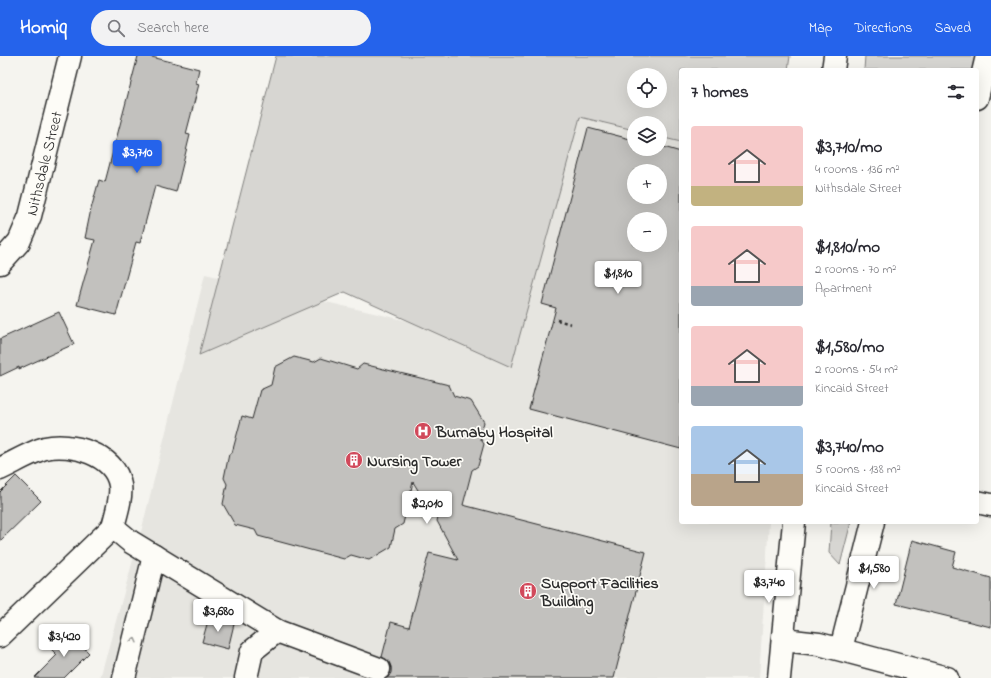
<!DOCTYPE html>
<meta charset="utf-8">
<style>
:root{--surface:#fff;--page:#f2f2f3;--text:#2b2b33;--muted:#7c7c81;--accent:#2563eb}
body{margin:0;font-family:"Indie Flower",sans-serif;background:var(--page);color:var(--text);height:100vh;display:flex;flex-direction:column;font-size:15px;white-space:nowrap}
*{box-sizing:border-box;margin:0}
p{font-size:13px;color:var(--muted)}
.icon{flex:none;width:22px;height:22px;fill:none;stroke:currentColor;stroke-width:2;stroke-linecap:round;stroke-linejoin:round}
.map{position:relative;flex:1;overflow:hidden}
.side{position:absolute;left:679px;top:12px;width:300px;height:456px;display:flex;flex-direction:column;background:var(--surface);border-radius:4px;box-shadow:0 4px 16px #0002}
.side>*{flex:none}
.controls{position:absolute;left:627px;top:12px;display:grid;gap:8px}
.controls a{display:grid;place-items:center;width:40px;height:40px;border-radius:50%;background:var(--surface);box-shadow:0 4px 16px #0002;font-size:20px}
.price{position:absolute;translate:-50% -34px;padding:0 9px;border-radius:4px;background:#fff;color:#222;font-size:13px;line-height:26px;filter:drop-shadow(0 1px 2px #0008)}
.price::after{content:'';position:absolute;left:50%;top:24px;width:12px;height:9px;margin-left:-6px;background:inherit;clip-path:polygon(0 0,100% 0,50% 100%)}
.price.active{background:var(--accent);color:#fff}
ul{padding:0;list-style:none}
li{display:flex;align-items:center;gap:12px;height:100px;padding:0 12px}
li span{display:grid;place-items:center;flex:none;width:112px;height:80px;border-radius:4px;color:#555}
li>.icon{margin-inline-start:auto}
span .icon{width:48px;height:48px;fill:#fffc;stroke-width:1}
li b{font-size:17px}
h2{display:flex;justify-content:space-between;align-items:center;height:48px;padding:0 12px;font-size:17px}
header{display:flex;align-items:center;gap:24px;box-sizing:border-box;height:56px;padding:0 20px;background:var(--accent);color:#fff}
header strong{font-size:19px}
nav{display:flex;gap:22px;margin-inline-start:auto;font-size:14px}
.search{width:280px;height:36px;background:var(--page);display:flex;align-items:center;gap:10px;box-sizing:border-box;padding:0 14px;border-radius:22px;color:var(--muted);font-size:15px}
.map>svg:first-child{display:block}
</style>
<header>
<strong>Homiq</strong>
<div class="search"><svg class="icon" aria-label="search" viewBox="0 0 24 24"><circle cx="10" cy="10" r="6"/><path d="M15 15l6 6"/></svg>Search here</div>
<nav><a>Map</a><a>Directions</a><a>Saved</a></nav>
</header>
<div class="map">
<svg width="991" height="622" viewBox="0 0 991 622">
<rect width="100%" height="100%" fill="#f5f4ef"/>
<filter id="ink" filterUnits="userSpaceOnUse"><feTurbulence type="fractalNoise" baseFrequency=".025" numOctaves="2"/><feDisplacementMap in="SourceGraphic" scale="8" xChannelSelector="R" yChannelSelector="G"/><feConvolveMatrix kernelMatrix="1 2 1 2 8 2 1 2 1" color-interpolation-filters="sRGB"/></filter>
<g filter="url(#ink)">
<path fill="#e6e5e0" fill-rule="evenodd" d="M562,47L634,67V93H660V72L681,77V466H769L759,622H100L142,472L205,218L495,285ZM634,115H660V141H634ZM634,163H660V189H634Z"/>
<path fill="#d7d6d2" stroke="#81807e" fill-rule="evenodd" d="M276,0H790L788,14H681V86L660,81V67H634V74L580,61L511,311L345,236L199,299ZM634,19H660V45H634Z
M865,0H980L976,14H864Z
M831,466H851L840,509L829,497Z"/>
<path fill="#c2c1be" stroke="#2b2b2b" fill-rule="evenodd" d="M138,0H148L199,13L196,27L199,28L186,78L190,79L176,136L155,130L140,187L136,186L116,259L77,249L95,184L85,182L91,153L99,124L105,126Z
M588,72L634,84V93H660V90L681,96V393L529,353L556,252L542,248ZM634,115H660V141H634ZM634,163H660V189H634Z
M59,256L74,288L19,313V311L0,320V283Z
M294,301L314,306L321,302L357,313L363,308L449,329L454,340L471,345L484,366L480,382L484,388L478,410L472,414L463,449L646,496L614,622H387L391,617V611L388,605L382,601L391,566L409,571L429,497L458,504L437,465L443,443L429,452L413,426L403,468L395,473L391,491L369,504L351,499L344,503L258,480L255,474L235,469L223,448L227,428L224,422L229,398L232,397L242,360L252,363L260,334L271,329L275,311Z
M16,420L41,445L0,485V436Z
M912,484L956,496L952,511L991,522V571L896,548Z
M209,561L234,568L228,593L202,586Z
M67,575L89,597L64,622H34L57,599L50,592Z"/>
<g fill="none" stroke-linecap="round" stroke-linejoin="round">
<defs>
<g id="minor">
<path d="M833,14L835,0"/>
<path d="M977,42L987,0"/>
<path id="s1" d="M0,207L19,186L30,160L70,0"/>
<path d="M0,413C13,407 31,396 45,392C71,386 115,398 120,429C122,442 116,458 113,471"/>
<path d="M977,446L991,449"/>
<path d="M113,471L131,486L277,575L379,613"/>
<path d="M0,580L113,471"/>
<path d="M783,584L819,588L947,622"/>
<path d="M841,593L873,466"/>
<path d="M124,622L154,500"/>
<path d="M246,622L252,595L277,575"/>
<path d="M779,622L794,466"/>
</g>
</defs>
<use href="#minor" stroke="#2b2b2b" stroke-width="25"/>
<path stroke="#2b2b2b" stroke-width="2.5" stroke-dasharray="3 3" stroke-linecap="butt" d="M557,264L571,268"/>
<use href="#minor" stroke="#fdfcf7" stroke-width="22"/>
</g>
<defs><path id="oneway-chevron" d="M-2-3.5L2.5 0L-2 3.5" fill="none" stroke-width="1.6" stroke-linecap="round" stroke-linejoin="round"/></defs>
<use stroke="#9e9e9b" href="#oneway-chevron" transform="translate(134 584) rotate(-76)"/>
</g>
<defs>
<symbol id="hospital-disc" viewBox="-11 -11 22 22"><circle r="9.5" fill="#d1495b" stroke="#fdfcf7"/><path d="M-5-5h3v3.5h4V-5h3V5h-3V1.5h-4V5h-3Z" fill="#fff"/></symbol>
<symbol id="building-disc" viewBox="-11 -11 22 22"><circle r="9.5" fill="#d1495b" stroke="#fdfcf7"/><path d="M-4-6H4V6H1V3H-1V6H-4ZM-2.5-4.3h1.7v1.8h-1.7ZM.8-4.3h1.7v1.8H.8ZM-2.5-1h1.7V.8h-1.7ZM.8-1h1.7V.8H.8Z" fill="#fff"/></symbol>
</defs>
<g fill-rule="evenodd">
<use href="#hospital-disc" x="413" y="365" width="20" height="20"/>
<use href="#building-disc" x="344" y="394" width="20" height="20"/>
<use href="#building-disc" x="518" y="525" width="20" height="20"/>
</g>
<g text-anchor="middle" stroke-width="3.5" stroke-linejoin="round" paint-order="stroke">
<g font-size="16" fill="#2b2b2b" stroke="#fdfcf7">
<text dy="6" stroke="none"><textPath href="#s1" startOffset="111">Nithsdale Street</textPath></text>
</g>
<g font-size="16" font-weight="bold" fill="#2b2b2b" stroke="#fdfcf7" text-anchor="start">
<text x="436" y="381">Burnaby Hospital</text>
<text x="367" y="410">Nursing Tower</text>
<text x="541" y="532">Support Facilities<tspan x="541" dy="18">Building</tspan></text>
</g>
</g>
</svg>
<div class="controls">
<a><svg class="icon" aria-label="locate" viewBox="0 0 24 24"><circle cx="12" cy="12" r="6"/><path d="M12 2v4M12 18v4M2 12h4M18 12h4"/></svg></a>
<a><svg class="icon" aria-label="layers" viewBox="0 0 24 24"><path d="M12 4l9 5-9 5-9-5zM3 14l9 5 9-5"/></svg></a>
<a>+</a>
<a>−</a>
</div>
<b class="price active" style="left:137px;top:118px">$3,710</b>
<b class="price" style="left:618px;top:239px">$1,810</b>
<b class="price" style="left:427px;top:469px">$2,010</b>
<b class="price" style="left:874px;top:534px">$1,580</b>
<b class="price" style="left:769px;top:548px">$3,740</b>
<b class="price" style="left:218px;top:577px">$3,680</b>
<b class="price" style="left:64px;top:602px">$3,420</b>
<section class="side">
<h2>7 homes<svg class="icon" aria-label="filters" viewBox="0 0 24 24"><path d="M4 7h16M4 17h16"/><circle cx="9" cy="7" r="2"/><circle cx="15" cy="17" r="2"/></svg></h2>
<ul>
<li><span style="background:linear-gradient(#f6c9c9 75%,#c2b280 0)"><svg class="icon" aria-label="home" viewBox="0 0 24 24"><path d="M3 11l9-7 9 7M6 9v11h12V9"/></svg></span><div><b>$3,710/mo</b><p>4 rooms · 136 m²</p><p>Nithsdale Street</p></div></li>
<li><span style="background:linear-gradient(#f6c9c9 75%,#9aa5b1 0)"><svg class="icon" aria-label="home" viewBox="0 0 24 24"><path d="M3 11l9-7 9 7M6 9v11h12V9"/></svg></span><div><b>$1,810/mo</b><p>2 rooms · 70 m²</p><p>Apartment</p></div></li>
<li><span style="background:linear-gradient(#f6c9c9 75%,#9aa5b1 0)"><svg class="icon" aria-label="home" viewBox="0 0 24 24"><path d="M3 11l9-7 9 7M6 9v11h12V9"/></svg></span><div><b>$1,580/mo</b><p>2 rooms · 54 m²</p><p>Kincaid Street</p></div></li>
<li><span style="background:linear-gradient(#a9c7e8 60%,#b9a48a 0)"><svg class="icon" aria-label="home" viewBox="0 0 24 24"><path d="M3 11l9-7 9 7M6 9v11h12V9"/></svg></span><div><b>$3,740/mo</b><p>5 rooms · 138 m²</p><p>Kincaid Street</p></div></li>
</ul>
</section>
</div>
